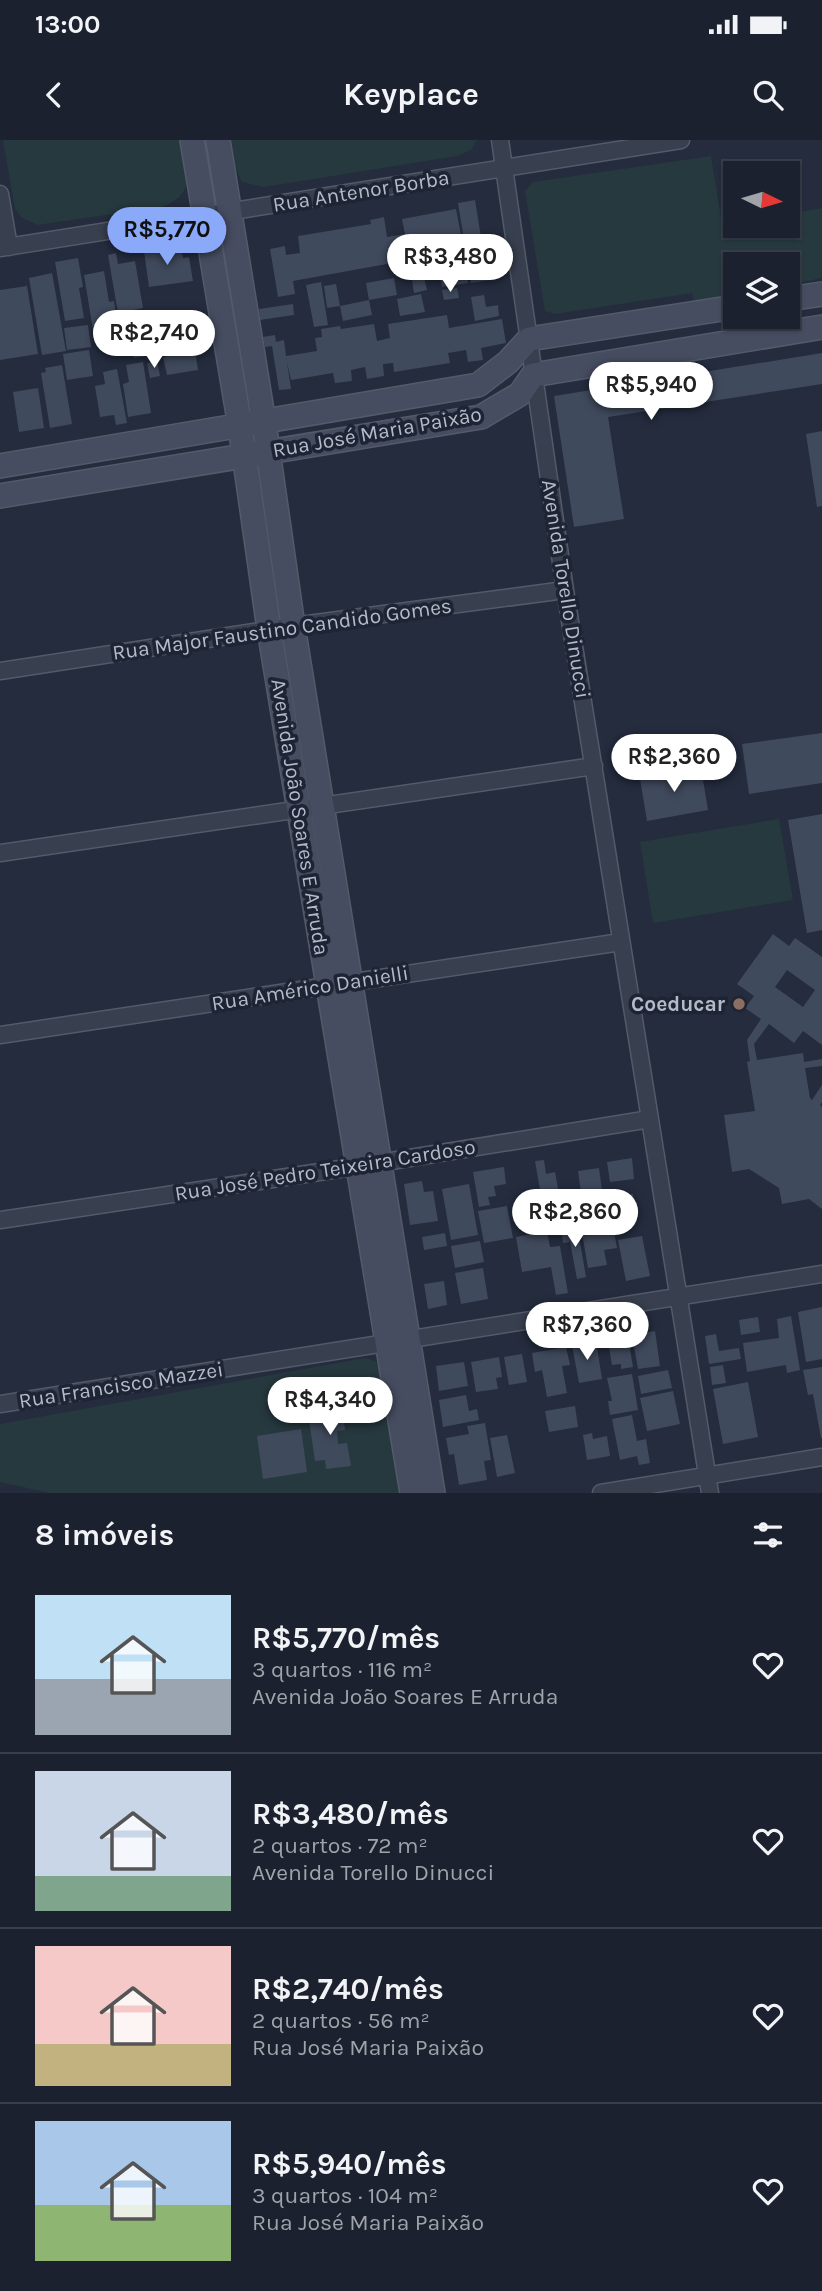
<!DOCTYPE html>
<html lang="pt">
<meta charset="utf-8">
<style>
:root{--surface:#1b212e;--page:#242936;--text:#f1f3f6;--muted:#a0a3aa;--line:#393e4a;--accent:#8aa9f8}
body{margin:0;font-family:Karla,sans-serif;background:var(--page);color:var(--text);height:100vh;display:flex;flex-direction:column;font-size:26px;white-space:nowrap}
*{box-sizing:border-box;margin:0}
p{font-size:23px;color:var(--muted)}
.icon{flex:none;width:38px;height:38px;fill:none;stroke:currentColor;stroke-width:2;stroke-linecap:round;stroke-linejoin:round}
.map{position:relative;height:1353px;overflow:hidden}
.sheet{display:flex;flex-direction:column;background:var(--surface);flex:1}
.sheet>*{flex:none}
.needle{width:46px;rotate:95deg}
.fabs{position:absolute;left:723px;top:21px;display:grid;gap:14px}
.fabs a{display:grid;place-items:center;width:77px;height:77px;border-radius:0px;background:var(--surface);box-shadow:0 2px 5px #0004,0 0 0 2px var(--line);font-size:35px}
.price{position:absolute;translate:-50% -60px;padding:0 16px;border-radius:24px;background:#fff;color:#222;font-size:23px;line-height:46px;filter:drop-shadow(0 2px 4px #0008)}
.price::after{content:'';position:absolute;left:50%;top:42px;width:21px;height:16px;margin-left:-10px;background:inherit;clip-path:polygon(0 0,100% 0,50% 100%)}
.price.active{background:var(--accent);color:#111}
ul{padding:0;list-style:none}
li{display:flex;align-items:center;gap:21px;height:175px;padding:0 35px}
li+li{border-top:2px solid var(--line)}
li span{display:grid;place-items:center;flex:none;width:196px;height:140px;border-radius:0px;color:#555}
li>.icon{margin-inline-start:auto}
span .icon{width:84px;height:84px;fill:#fffc;stroke-width:1}
li b{font-size:30px}
h2{display:flex;justify-content:space-between;align-items:center;height:84px;padding:0 35px;font-size:30px}
.status{display:flex;justify-content:space-between;align-items:center;height:49px;padding:0 35px;background:var(--surface);direction:ltr}
.status svg{height:19px;fill:currentColor}
header{display:flex;justify-content:space-between;align-items:center;height:91px;padding:0 35px;background:var(--surface);font-size:32px;font-weight:700}
.map>svg:first-child{display:block}
</style>
<div class="status"><b>13:00</b><svg viewBox="0 0 49 12"><path d="M0 12V9h3v3zM5 12V6h3v6zM10 12V3h3v9zM15 12V0h3v12zM26 1h20v11H26zM47 4h2v5h-2z"/></svg></div>
<header><svg class="icon" aria-label="back" viewBox="0 0 24 24"><path d="M15 5l-7 7 7 7"/></svg>Keyplace<svg class="icon" aria-label="search" viewBox="0 0 24 24"><circle cx="10" cy="10" r="6"/><path d="M15 15l6 6"/></svg></header>
<div class="map">
<svg width="822" height="1353" viewBox="0 0 822 1353">
<rect width="100%" height="100%" fill="#242c3e"/>
<path fill="#26393f" d="M3,0H183C188,30 197,54 162,67L37,85L21,77L15,69Z
M231,0H477L471,10L457,16L264,47L242,42L235,27Z
M711,16L722,84L735,82V86H788V74L822,68V138L788,145V124H735V154L694,162L692,153L555,174L545,171L525,51L533,42Z
M779,679L793,760L653,783L640,702Z
M365,1218L375,1221L383,1227L402,1353H50L0,1342V1284Z"/>
<path fill="#404a5d" fill-rule="evenodd" d="M475,60L485,122L476,123L477,129L494,127L496,139L471,143L458,63Z
M456,69L464,110L293,141L295,154L278,157L270,109L285,106L286,115L300,113L298,96L371,84L370,80L384,77L387,97L405,94L402,79Z
M181,106L183,118L189,117L193,141L149,147L144,111Z
M116,113L118,124L135,121L143,168L118,173L108,115Z
M78,118L83,147L79,148L84,178L65,181L55,122Z
M452,124L454,135L466,133L468,143L442,147L438,127Z
M104,131L109,162L114,161L119,198L95,202L84,135Z
M52,133L66,211L42,215L29,138Z
M424,137L427,150L414,153L412,140Z
M394,138L397,155L369,160L366,143Z
M321,142L328,185L314,187L306,145Z
M336,144L340,166L327,168L324,146Z
M27,146L38,214L0,220V150Z
M457,148L459,158L444,160L442,150Z
M421,154L425,172L400,176L397,159Z
M484,155L486,167L498,165L499,176L475,181L471,157Z
M369,160L372,175L343,181L340,166Z
M293,164L294,175L260,180L259,169Z
M143,172L147,194L137,196L133,174Z
M447,175L449,188L502,179L506,203L481,208L483,220L468,222L466,210L448,213L450,223L394,232L393,223L383,224L384,236L367,239L365,227L351,230L352,241L335,243L333,233L291,240L287,222L291,249L279,250L272,206L265,207L263,197L275,195L276,202L284,200L286,216L317,211L315,198L322,197L321,189L340,186L341,189L374,184L377,201L390,198L388,184Z
M88,185L91,207L67,210L64,188Z
M191,189L194,209L164,213L161,194Z
M143,198L146,216L134,218L132,212H126L124,201Z
M89,210L93,236L67,240L63,214Z
M195,211L198,230L167,235L163,217Z
M822,213V244L608,277L624,379L574,387L554,256Z
M157,221L160,236L150,238L147,223Z
M143,222L151,273L128,277L123,244L129,242L126,225Z
M62,225L72,284L50,288L41,233L46,232L45,228Z
M117,229L127,283L116,285L114,275L100,277L95,246L105,244L103,232Z
M38,248L44,288L19,292L13,252Z
M822,291V366L817,367L806,294Z
M822,593V643L749,654L742,604Z
M701,628L708,670L647,681L640,639Z
M822,674V790L807,793L788,680Z
M773,794L789,806L795,798L822,817V905L803,891L794,903L769,884L754,904L757,920L803,913L804,922L822,919V926L805,928L810,958L812,960L822,945V962L820,965L822,967V1069L809,1059L782,1064L779,1048L749,1029L732,1032L724,975L755,971L747,922L750,921L747,900L761,879L745,868L754,856L737,844ZM787,830L815,850L803,867L775,847Z
M632,1018L634,1039L610,1042L607,1022Z
M544,1020L546,1034L555,1032L564,1081L546,1084L535,1021Z
M504,1027L506,1044L494,1046L496,1056L488,1057L490,1065L479,1067L473,1032Z
M599,1028L602,1050L581,1053L578,1031Z
M422,1041L424,1052L433,1051L438,1081L410,1085L404,1044Z
M469,1044L478,1095L451,1100L442,1049Z
M633,1054L636,1074L612,1078L609,1058Z
M507,1066L513,1098L484,1103L478,1071Z
M577,1085L586,1137L577,1139L570,1102L563,1103L561,1088Z
M589,1086L590,1091L613,1086L617,1108L604,1110L607,1125L588,1128L581,1087Z
M547,1091L550,1107L560,1106L568,1153L556,1155L551,1127L522,1132L516,1097Z
M445,1093L447,1106L424,1110L422,1097Z
M642,1096L650,1136L626,1141L618,1100Z
M480,1101L484,1122L455,1128L451,1106Z
M483,1128L488,1159L461,1164L455,1133Z
M444,1141L447,1165L428,1169L424,1144Z
M822,1167V1219L806,1222L798,1172Z
M791,1176L800,1230L787,1233L786,1225L747,1232L743,1203L779,1198L777,1179Z
M758,1177L760,1192L741,1195L739,1180Z
M655,1191L660,1226L638,1229L632,1195Z
M716,1194L719,1211L739,1208L741,1219L709,1224L705,1196Z
M628,1197L633,1227L621,1229V1224L612,1225L608,1201Z
M596,1201L602,1239L579,1243L572,1205Z
M566,1207L570,1225L562,1226L567,1253L547,1257L542,1230L535,1232L532,1213Z
M522,1214L527,1242L509,1245L504,1217Z
M499,1217L502,1237L496,1238L498,1249L476,1252L471,1222Z
M464,1222L468,1246L439,1251L436,1226Z
M723,1225L726,1243L712,1245L710,1227Z
M822,1227V1298H821L813,1254L808,1255L803,1230Z
M668,1230L672,1248L641,1254L638,1236Z
M632,1234L638,1270L610,1275L608,1261H612L607,1238Z
M748,1242L758,1297L723,1304L713,1249Z
M673,1251L680,1284L647,1291L640,1258Z
M466,1255L469,1271L477,1269L479,1280L443,1287L439,1260Z
M342,1264L345,1290L337,1291L338,1304L347,1303L351,1326L326,1329L325,1320L315,1321L309,1280L320,1278L318,1267Z
M575,1266L578,1287L549,1292L545,1271Z
M632,1275L637,1301L646,1299L650,1323L639,1325L637,1316L620,1320L612,1279Z
M485,1283L491,1320L484,1321L487,1340L459,1345L454,1314L449,1315L446,1298L469,1294L467,1286Z
M301,1289L307,1332L263,1339L257,1296Z
M592,1293L593,1299L607,1296L610,1316L587,1320L583,1295Z
M507,1295L515,1333L497,1337L490,1298Z"/>
<g fill="none" stroke-linecap="round" stroke-linejoin="round">
<defs>
<path id="street" d="M500,0L565,450L710,1353
M0,54L9,107
M0,108L681,0
M0,531L293,486L565,450
M0,713L594,626
M0,895L621,802
M0,1080L379,1023L650,979
M0,1264L822,1134
M601,1353L822,1317"/>
<path id="secondary" d="M192,0L240,286L269,489L412,1353
M218,0L264,283L293,486L433,1353
M788,159L822,154
M0,326L478,245L508,222L529,199L735,167
M0,356L481,277L520,254L533,235L822,187"/>
</defs>
<use href="#street" stroke="#535a69" stroke-width="19"/>
<use href="#secondary" stroke="#535a69" stroke-width="26"/>
<use href="#street" stroke="#383f4e" stroke-width="16"/>
<use href="#secondary" stroke="#464d61" stroke-width="23"/>
</g>
<circle fill="#8d6e63" stroke="#1d2433" stroke-width="2.5" cx="739" cy="864" r="7"/>
<g text-anchor="middle" stroke-width="7" stroke-linejoin="round" paint-order="stroke">
<g font-size="21" fill="#b4bac9" stroke="#1d2433">
<text transform="translate(361 51) rotate(-9)" y="7">Rua Antenor Borba</text>
<text transform="translate(377 292) rotate(-10)" y="7">Rua José Maria Paixão</text>
<text transform="translate(566 449) rotate(81)" y="7">Avenida Torello Dinucci</text>
<text transform="translate(282 489) rotate(-8)" y="7">Rua Major Faustino Candido Gomes</text>
<text transform="translate(300 677) rotate(81)" y="7">Avenida João Soares E Arruda</text>
<text transform="translate(310 848) rotate(-9)" y="7">Rua Américo Danielli</text>
<text transform="translate(325 1030) rotate(-9)" y="7">Rua José Pedro Teixeira Cardoso</text>
<text transform="translate(121 1245) rotate(-9)" y="7">Rua Francisco Mazzei</text>
</g>
<g font-size="21" font-weight="bold" fill="#b4bac9" stroke="#1d2433" text-anchor="end">
<text x="725" y="871">Coeducar</text>
</g>
</g>
</svg>
<div class="fabs">
<a><svg class="needle" viewBox="-14 -14 28 28"><path d="M0-13l5 13h-10z" fill="#e53935"/><path d="M0 13l5-13h-10z" fill="#a0a3aa"/></svg></a>
<a><svg class="icon" aria-label="layers" viewBox="0 0 24 24"><path d="M12 4l9 5-9 5-9-5zM3 14l9 5 9-5"/></svg></a>
</div>
<b class="price active" style="left:167px;top:127px">R$5,770</b>
<b class="price" style="left:450px;top:154px">R$3,480</b>
<b class="price" style="left:154px;top:230px">R$2,740</b>
<b class="price" style="left:651px;top:282px">R$5,940</b>
<b class="price" style="left:674px;top:654px">R$2,360</b>
<b class="price" style="left:575px;top:1109px">R$2,860</b>
<b class="price" style="left:587px;top:1222px">R$7,360</b>
<b class="price" style="left:330px;top:1297px">R$4,340</b>
</div>
<section class="sheet">
<h2>8 imóveis<svg class="icon" aria-label="filters" viewBox="0 0 24 24"><path d="M4 7h16M4 17h16"/><circle cx="9" cy="7" r="2"/><circle cx="15" cy="17" r="2"/></svg></h2>
<ul>
<li><span style="background:linear-gradient(#bfe0f5 60%,#9aa5b1 0)"><svg class="icon" aria-label="home" viewBox="0 0 24 24"><path d="M3 11l9-7 9 7M6 9v11h12V9"/></svg></span><div><b>R$5,770/mês</b><p>3 quartos · 116 m²</p><p>Avenida João Soares E Arruda</p></div><svg class="icon" aria-label="heart" viewBox="0 0 24 24"><path d="M12 20l-8-8c-3-5 5-10 8-4 3-6 11-1 8 4z"/></svg></li>
<li><span style="background:linear-gradient(#c9d6e8 75%,#7fa58c 0)"><svg class="icon" aria-label="home" viewBox="0 0 24 24"><path d="M3 11l9-7 9 7M6 9v11h12V9"/></svg></span><div><b>R$3,480/mês</b><p>2 quartos · 72 m²</p><p>Avenida Torello Dinucci</p></div><svg class="icon" aria-label="heart" viewBox="0 0 24 24"><path d="M12 20l-8-8c-3-5 5-10 8-4 3-6 11-1 8 4z"/></svg></li>
<li><span style="background:linear-gradient(#f6c9c9 70%,#c2b280 0)"><svg class="icon" aria-label="home" viewBox="0 0 24 24"><path d="M3 11l9-7 9 7M6 9v11h12V9"/></svg></span><div><b>R$2,740/mês</b><p>2 quartos · 56 m²</p><p>Rua José Maria Paixão</p></div><svg class="icon" aria-label="heart" viewBox="0 0 24 24"><path d="M12 20l-8-8c-3-5 5-10 8-4 3-6 11-1 8 4z"/></svg></li>
<li><span style="background:linear-gradient(#a9c7e8 60%,#8fb573 0)"><svg class="icon" aria-label="home" viewBox="0 0 24 24"><path d="M3 11l9-7 9 7M6 9v11h12V9"/></svg></span><div><b>R$5,940/mês</b><p>3 quartos · 104 m²</p><p>Rua José Maria Paixão</p></div><svg class="icon" aria-label="heart" viewBox="0 0 24 24"><path d="M12 20l-8-8c-3-5 5-10 8-4 3-6 11-1 8 4z"/></svg></li>
</ul>
</section>
